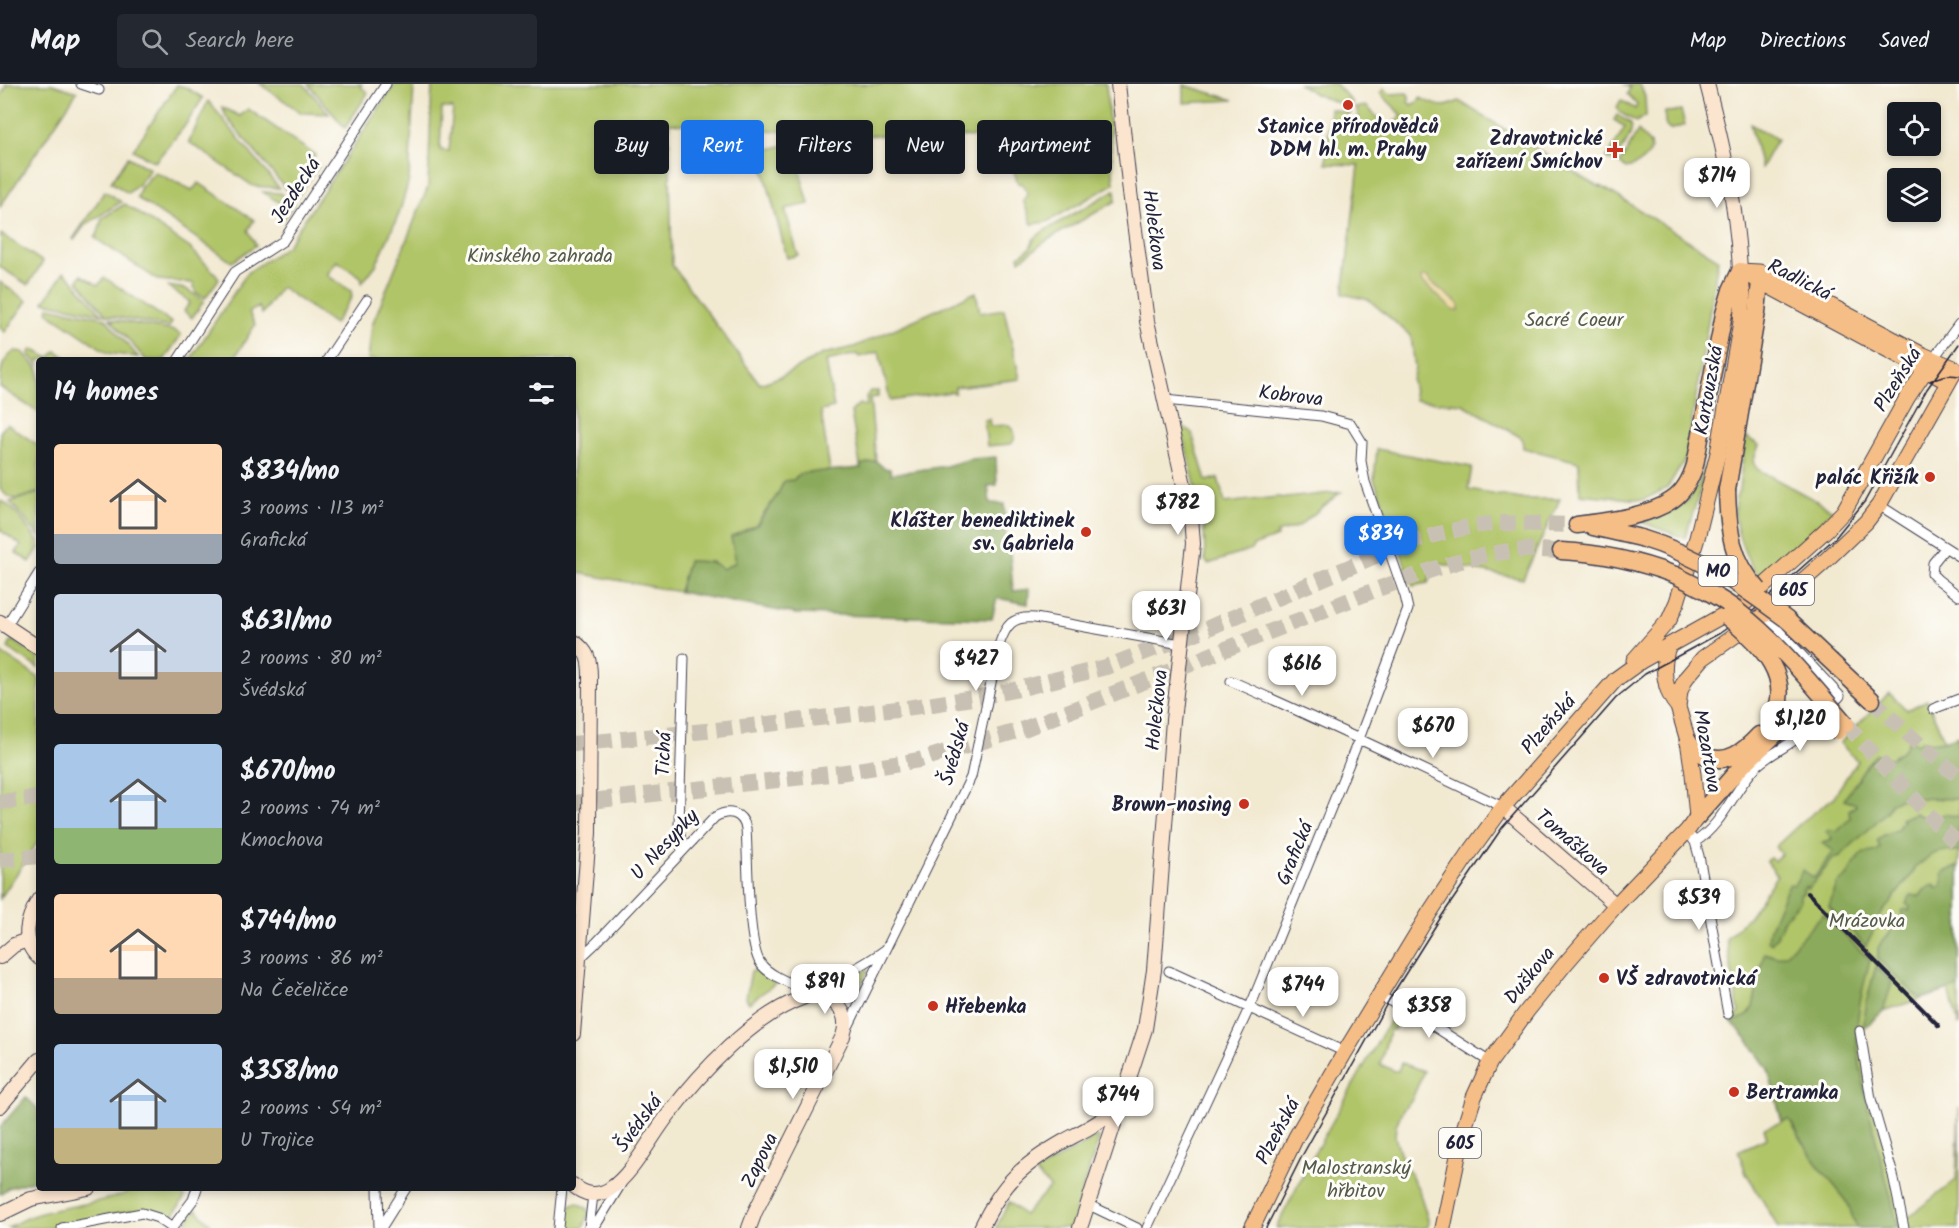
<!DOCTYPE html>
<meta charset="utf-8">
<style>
:root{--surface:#171b24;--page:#242831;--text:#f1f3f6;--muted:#9ea1a6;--line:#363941;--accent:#1a73e8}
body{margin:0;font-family:Kalam,sans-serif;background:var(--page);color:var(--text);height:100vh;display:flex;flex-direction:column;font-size:22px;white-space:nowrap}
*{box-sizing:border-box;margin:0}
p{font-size:20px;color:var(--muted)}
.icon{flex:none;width:33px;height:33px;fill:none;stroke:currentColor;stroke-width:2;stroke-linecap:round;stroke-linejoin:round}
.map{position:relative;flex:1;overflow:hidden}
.details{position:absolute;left:36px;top:273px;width:540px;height:834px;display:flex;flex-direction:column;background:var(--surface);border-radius:6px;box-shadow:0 3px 9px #0003}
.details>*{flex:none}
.banner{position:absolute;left:594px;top:36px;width:570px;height:54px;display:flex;gap:12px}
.controls{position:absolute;left:1887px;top:18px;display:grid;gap:12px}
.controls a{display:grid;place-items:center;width:54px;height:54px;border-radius:6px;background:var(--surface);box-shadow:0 3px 9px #0003;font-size:30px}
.price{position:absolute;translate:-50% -51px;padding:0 14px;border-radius:12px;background:#fff;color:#222;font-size:20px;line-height:39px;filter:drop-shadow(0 2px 3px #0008)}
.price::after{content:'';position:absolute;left:50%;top:36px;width:18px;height:14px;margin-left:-9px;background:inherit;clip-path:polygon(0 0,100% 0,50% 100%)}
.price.active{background:var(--accent);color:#fff}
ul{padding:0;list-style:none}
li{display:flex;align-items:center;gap:18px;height:150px;padding:0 18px}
li span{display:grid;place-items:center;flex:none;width:168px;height:120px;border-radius:6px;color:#555}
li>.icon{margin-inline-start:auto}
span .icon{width:72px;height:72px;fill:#fffc;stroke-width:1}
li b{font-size:26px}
h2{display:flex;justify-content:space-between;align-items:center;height:72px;padding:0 18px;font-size:26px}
.chip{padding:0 21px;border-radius:6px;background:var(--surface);box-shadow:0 3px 9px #0003;font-size:21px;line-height:54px}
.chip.active{background:var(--accent);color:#fff}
header{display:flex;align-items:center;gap:36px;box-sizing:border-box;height:84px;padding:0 30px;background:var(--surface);border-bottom:2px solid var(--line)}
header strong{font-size:28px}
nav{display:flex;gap:33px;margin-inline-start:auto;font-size:21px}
.search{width:420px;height:54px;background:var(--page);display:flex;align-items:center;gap:15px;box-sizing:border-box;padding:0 21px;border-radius:6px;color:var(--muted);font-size:22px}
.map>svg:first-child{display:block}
</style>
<header>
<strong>Map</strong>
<div class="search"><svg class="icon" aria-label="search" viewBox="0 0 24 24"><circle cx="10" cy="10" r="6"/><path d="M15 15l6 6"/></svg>Search here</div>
<nav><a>Map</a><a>Directions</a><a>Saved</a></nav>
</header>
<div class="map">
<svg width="1959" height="1144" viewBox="0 0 1959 1144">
<rect width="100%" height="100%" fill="#fdfcf7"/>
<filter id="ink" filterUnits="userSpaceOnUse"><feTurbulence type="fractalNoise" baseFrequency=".0167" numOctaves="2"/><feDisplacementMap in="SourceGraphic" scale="12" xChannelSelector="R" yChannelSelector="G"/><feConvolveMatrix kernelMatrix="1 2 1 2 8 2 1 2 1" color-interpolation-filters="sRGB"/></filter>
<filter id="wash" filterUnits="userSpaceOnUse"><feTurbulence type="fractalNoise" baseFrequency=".008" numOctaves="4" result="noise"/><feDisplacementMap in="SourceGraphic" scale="24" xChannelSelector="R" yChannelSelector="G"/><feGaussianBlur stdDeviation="1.35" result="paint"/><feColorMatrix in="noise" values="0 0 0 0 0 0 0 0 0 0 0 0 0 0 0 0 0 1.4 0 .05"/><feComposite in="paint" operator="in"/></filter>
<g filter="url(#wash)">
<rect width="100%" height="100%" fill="#f2e9d1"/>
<path fill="#b0c468" stroke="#697352" stroke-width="1.5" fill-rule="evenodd" d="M5,0H52L77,8L0,123V12L7,2Z
M260,0H304L329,30L302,29Z
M308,0H362L360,2L368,9L345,44Z
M395,0H414L409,96L399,130L376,181L362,199L361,193L337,177L327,191L351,207L352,213L334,240L281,203L262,230L259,223L249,228L255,241L233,276H190L247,189L287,162Z
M432,0H1106L1114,100L1047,138L1032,140L1023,116L1026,113L1027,107L1023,100L1018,99L1002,53L836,51L669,39L672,181L760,300L782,292L823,270L854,263L976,208L980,229L1004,225L1020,295L955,303V309L951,308L890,317L879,268L859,273L857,270L826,277L834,324L821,327L830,387L802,389L793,396L784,397L778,410L756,441L731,453L736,478L723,485L711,478L688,477L679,508L573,488V276H368L372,241L428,103ZM442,24H453L449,67L440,66Z
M1299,0H1336L1353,19L1350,23L1317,11Z
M1640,0L1645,13L1646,32L1636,38L1619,28L1617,23L1621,16L1635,25L1637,21L1627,10L1630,4L1625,1Z
M177,1L185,3L203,14L184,43L155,78L133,66Z
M1184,1L1234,16L1184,19Z
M1384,5L1390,10L1407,9L1409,12V18L1412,21L1418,18L1420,14C1437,21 1442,26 1459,17L1590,98L1600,103L1601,102L1718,175L1686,374L1667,404L1643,416L1580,410L1579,378L1523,364L1522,354L1463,320L1415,316L1412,296L1415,284L1411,252L1369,216L1343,210L1359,81L1326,80L1330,25L1350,29L1337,42L1339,45L1354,44L1359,39L1357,26L1355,24L1366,22L1388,44L1402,31L1380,9Z
M208,17L214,24L279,104L253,102L189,58Z
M222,23L240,32L248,25L315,71L312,75L319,82L295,116L227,34Z
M1681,27L1685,41L1670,46C1663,42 1665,35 1665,28Z
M1617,31C1621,34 1627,36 1630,39C1637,47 1618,73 1611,77L1606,74L1608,72L1610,73L1613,68L1611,67L1625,43L1614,36Z
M1750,40L1777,55L1761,84Z
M1638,47L1650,60L1651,66C1645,77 1638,81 1626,85L1620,79Z
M792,59L809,120L785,125L798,171L787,174L759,68Z
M128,73L150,85L139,100L128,109L111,98Z
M155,88L192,106L199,99L254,136L248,146L256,161L232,178L137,114L141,103Z
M1115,106L1116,117L1049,155L1020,176L1019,172L1030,164L1034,155L1042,148Z
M105,107L121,118L85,141L74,156L73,155Z
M263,108L280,109L294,120L283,136L278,132L284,122Z
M125,120L190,164L216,190L219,195L205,214L196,209L193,199L158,196L95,154L98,149L102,134Z
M1,150L43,178L28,201L0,183Z
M64,188L70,193L102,230L44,218Z
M81,191L98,201L105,194L172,239L169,243L106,231L78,197Z
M0,198L27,217L5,248L0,244Z
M167,202L186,205L204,217L192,234L184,227L190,218Z
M49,223L105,234L138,273L108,269L47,228Z
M110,235L175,247L181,251L164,276H146Z
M32,265L49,274L56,267L70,276H39V282L29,270Z
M15,267L23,268L39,286V329L0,303C1,287 0,277 15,267Z
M870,307H878V313L870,314L876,377L860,381L851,328L859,320L867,322L866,313Z
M989,335L990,342L1009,341C1015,347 1018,353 1011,360L987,362L984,336Z
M7,340L39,362V408C21,413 14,421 0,405V348Z
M1180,340L1192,349L1206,397L1218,394L1225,419L1278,413L1286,414L1341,408L1299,442L1277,449V453L1253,462L1251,466L1208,480L1205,476L1204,437Z
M1746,353L1759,361L1753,378L1757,385L1833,426L1803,456L1760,494C1746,478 1732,440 1735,419C1735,414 1738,410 1739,405C1741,387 1743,370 1746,353Z
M1377,365L1472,383L1468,406L1521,415H1560L1523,495L1441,480L1435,481L1428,499L1413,502L1374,395Z
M1705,382L1703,397L1685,454L1641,438C1676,430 1695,418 1705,382Z
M39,409V452L10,418Z
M0,417C13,420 30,447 39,459V464L30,478L16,469L21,461L0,446Z
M12,556L39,574L38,584L8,564Z
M0,568L39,594V756L0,815Z
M1889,609L1907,626L1927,616L1945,657L1959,652V942L1949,906L1883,927L1860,948L1871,1016L1907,1134L1956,1096L1959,1023V1144H1779L1746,1089L1738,1067L1767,1054L1764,1044L1782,1038L1768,985L1748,956L1732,938L1739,928L1726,855L1751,830L1777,791L1766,777L1770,774L1774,777L1781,770L1775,763L1803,737L1833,714L1857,677L1840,659Z
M867,885L868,887L857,910L843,900V898Z
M760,886L776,899L749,919L746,914L751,887Z
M1393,931L1399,933L1394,946L1390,945L1380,980L1394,987H1398L1401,979L1424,987L1412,1015L1402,1027L1396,1042L1395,1053L1402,1075L1419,1106L1429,1139L1427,1144H1276L1314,1070Z
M1097,1053L1099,1055L1070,1144H996L1009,1118L1024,1131L1050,1103L1035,1088Z
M138,1104H177L185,1113L174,1130L170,1132L142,1126L132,1127L58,1141L51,1144H8C37,1124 74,1124 107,1115C118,1113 128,1108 138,1104Z
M578,1119L588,1125L589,1131L583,1144H565C566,1133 565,1121 578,1119Z
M196,1125L214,1144H182Z"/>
<path fill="#8caa5c" stroke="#57664c" stroke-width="1.5" d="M996,373L997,401L988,402L990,419L1004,420L1006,457L1009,458L1013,507L1029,505L1028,520L997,514L992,535L796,530L679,508L688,477L711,478L723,485L736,478L731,453L757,441L778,410L784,397L793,396L802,389L861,384L860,381L876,377L884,384L890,385L891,390L946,382L970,375Z
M1959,652V715L1911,714L1909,709L1907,710L1905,716L1904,713L1891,719L1886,728L1868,746L1840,772L1834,774L1808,805L1806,802L1803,805L1804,808L1800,810V818C1793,825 1781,834 1781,845L1777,848L1778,851L1771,859L1768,856L1770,844L1787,804L1790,800L1794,801L1803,786L1814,794L1834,767L1822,759L1830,757L1832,754L1826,747L1828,745L1836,747L1850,735L1849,726L1856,722V720L1844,716L1867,680L1876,670L1890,675L1905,664L1910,655L1917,660L1921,657C1934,661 1947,657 1959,652Z
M1915,729L1927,735L1932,732L1939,734L1944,730L1959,733V767C1949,767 1939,766 1930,772C1924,776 1920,781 1914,783L1915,786L1882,829L1866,862L1829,823L1837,800L1847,792L1861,770L1877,767L1880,763L1877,757L1884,751L1897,746L1903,736L1901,735Z
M1959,782V903L1920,915L1878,875V864L1883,855L1888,852L1895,838L1903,834L1901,827L1904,825L1909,827L1910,823L1906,820L1911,811L1920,812L1924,806L1935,800V804L1941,803L1944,788Z
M1823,830L1870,876C1864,899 1858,922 1857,945C1856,958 1859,973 1861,986C1869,1040 1887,1091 1898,1144H1857L1846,1116L1816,1079L1789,1035L1782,1037L1768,985L1748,956L1732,938L1747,932L1753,923L1764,869L1777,873L1786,870Z
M1876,882L1892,899L1883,927L1863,945L1867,916Z
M26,1013L39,1026V1095L8,1104L0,1110V1043Z"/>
<path fill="#eeda9e" stroke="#887e6c" stroke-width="1.5" d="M1424,192L1429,194L1430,197L1459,220V226H1453L1426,201L1422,199L1421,194Z"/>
</g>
<g filter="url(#ink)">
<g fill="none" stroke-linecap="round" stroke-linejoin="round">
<path stroke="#c8c1b3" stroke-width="16" stroke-dasharray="16 8" stroke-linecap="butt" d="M1872,616L1921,662L1959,693
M1847,641L1937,740L1959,761
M573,660L716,646L906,624L973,614L1014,606L1106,583L1206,545L1398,462L1438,450L1473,442L1499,439L1577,441
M0,718L39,714
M573,719L839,689L919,676L1024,645L1375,506C1423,489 1472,469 1524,466C1536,465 1549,467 1561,467
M0,776L39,772"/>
<defs>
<path id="street" d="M81,0L99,6
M1933,275L1959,240
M178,276L235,188L283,157L386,0
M327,276L367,216
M1879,421L1959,472
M1945,464L1933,479L1932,490L1937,495L1959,512
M6,542L39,489
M1231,597C1323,637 1413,680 1503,723
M1933,625L1959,615
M1692,754L1695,758L1699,772L1728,930
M1695,758C1725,739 1734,703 1759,680C1772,669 1788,662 1801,651C1815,640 1827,625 1840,612L1764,531
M682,768L679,741L684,574
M578,876L596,859L715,733C728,725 742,728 746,744C748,771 747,862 761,880C770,893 799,902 813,910C836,893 863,883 886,865
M1169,887L1345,968
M1379,912L1407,925L1490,978
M847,945L971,693L999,561C1006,541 1012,532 1035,534L1181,560
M1860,947L1871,1015L1893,1091L1904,1144
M378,1104L379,1144
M1087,1120L1137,1144
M62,1144L142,1129L158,1134L172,1144
M172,1144L193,1116L197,1104
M381,1144L406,1104
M558,1144L562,1104
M589,1144L593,1111
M594,1144L621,1100
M1147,1144L1253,916L1359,655L1408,525L1405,512L1365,398L1361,377L1362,358L1351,340L1321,332L1165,316"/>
<path id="secondary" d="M1707,0C1723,61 1737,124 1740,187
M0,538L39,564
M573,557C588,567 590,576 590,593L589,749L573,950
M1503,723L1616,821
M39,815C27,835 20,856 39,874
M0,873L14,861L27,856
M0,1022L39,976
M573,1101C584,1111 597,1113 610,1105C634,1089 651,1052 669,1030C700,989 753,932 802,914C806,912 810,910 815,910C821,911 830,915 835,919C846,928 847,940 843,952L755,1128L749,1144
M0,1130L31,1115L88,1104
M981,1144C1003,1098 1022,1081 1066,1056C1085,1046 1104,1037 1119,1021
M1080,1144L1145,945L1154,886L1173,636L1193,460L1191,432L1147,237L1130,108L1118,0"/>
<path id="primary" d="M1750,192L1948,298
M1668,562C1662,583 1663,606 1678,623
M1634,576L1669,536L1677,518L1697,454L1718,369L1741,238L1743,212L1740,187
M1252,1144L1296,1053L1345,968L1430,828L1463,778L1503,723L1616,595L1641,577L1745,519L1826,446L1844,427L1907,314L1933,275
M1443,1144L1463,1048L1474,1013L1490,978L1527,927L1565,880L1616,821L1687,747L1697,733L1693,690L1688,657L1678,623L1680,607L1686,594L1703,574L1764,531L1823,479L1866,438L1879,421L1956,285L1921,270L1779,194L1759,188L1740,187"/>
<path id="highway" d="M1727,406L1757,228L1760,197
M1577,441C1606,437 1648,433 1672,416C1684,408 1691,394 1695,381L1724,230L1731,206L1740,187
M1593,443L1641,454
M1561,467C1600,469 1638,477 1675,491
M1786,535L1872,616
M1688,657C1692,664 1698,668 1706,672C1727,682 1745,666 1759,651
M1697,733L1740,684L1779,647"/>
</defs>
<use href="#street" stroke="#414052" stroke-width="11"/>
<use href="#secondary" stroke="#414052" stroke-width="16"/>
<use href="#primary" stroke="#414052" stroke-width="17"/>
<use href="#highway" stroke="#414052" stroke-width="19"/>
<use href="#street" stroke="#fff" stroke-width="9"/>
<use href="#secondary" stroke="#fbe5cf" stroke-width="14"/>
<use href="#primary" stroke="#f6be87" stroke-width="15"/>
<use href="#highway" stroke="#f6be87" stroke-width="16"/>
<path stroke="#22223b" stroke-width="1.5" d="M1930,297C1939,292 1949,290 1959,292
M1266,1144L1302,1072L1389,916L1441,833L1502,744L1617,613L1645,590L1720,549L1754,526L1835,454L1865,417L1927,305L1959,260"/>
<path stroke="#22223b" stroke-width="4" d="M1808,809L1939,942"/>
<defs>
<path id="highway-bridge" d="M1727,406C1728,446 1731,476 1759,506
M1641,454C1698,471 1739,500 1786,535
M1675,491C1697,502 1720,513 1739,528C1780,560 1812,601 1846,640
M1727,533C1759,559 1798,595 1770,639
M1779,647C1801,633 1817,632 1838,647"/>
</defs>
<use href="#highway-bridge" stroke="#414052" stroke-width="19" stroke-linecap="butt"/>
<use href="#highway-bridge" stroke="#f6be87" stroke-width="16"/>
</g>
</g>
<g fill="#c8321e" stroke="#fdfcf7" stroke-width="2">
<circle cx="1348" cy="21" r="6"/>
<path d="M1612 57h6v6h6v6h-6v6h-6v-6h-6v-6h6z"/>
<circle cx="1930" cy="393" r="6"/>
<circle cx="1086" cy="448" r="6"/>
<circle cx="1244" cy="720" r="6"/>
<circle cx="1604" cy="894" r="6"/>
<circle cx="933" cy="922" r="6"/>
<circle cx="1734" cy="1008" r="6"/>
</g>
<g text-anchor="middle" stroke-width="6" stroke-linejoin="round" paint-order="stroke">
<g fill="#fdfcf7" stroke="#646373" stroke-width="1.5">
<rect x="1698.5" y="472" width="39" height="30" rx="4.5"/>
<rect x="1772" y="491" width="42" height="30" rx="4.5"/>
<rect x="1439" y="1044" width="42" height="30" rx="4.5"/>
</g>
<g font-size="18" font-weight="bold" fill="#22223b">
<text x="1718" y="493">MO</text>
<text x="1793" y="512">605</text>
<text x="1460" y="1065">605</text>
</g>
<g font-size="20" font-weight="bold" fill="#22223b" stroke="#fdfcf7" text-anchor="end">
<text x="1348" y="49" text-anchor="middle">Stanice přírodovědců<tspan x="1348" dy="23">DDM hl. m. Prahy</tspan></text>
<text x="1602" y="61">Zdravotnické<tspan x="1602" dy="23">zařízení Smíchov</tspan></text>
<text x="1918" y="400">palác Křižík</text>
<text x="1074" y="443">Klášter benediktinek<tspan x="1074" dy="23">sv. Gabriela</tspan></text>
<text x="1232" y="727">Brown-nosing</text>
<text x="1616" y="901" text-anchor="start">VŠ zdravotnická</text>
<text x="945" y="929" text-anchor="start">Hřebenka</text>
<text x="1746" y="1015" text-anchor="start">Bertramka</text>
</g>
<g font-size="20" fill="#22223b" stroke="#fdfcf7">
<text transform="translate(295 106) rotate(-57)" y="7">Jezdecká</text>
<text transform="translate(1155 146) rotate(83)" y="7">Holečkova</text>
<text transform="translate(1800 195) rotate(27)" y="7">Radlická</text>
<text transform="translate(1897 295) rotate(-58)" y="7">Plzeňská</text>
<text transform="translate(1708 306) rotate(-80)" y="7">Kartouzská</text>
<text transform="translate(1291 311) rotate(7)" y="7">Kobrova</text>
<text transform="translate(1156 626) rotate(-84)" y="7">Holečkova</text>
<text transform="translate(1548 640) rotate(-49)" y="7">Plzeňská</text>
<text transform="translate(1708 667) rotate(80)" y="7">Mozartova</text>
<text transform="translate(954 669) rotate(-74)" y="7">Švédská</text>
<text transform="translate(663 670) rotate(-88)" y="7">Tichá</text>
<text transform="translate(1573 758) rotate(41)" y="7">Tomáškova</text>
<text transform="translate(664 760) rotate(-47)" y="7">U Nesypky</text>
<text transform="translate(1294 769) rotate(-68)" y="7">Grafická</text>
<text transform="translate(1529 891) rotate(-51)" y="7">Duškova</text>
<text transform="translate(638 1039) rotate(-54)" y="7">Švédská</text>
<text transform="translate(1277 1047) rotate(-62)" y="7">Plzeňská</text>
<text transform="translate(759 1076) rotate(-64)" y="7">Zapova</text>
</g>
<g font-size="20" fill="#545b4b" stroke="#fdfcf7">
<text x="540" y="178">Kinského zahrada</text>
<text x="1574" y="242">Sacré Coeur</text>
<text x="1867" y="843">Mrázovka</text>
<text x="1356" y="1090">Malostranský<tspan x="1356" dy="23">hřbitov</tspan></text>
</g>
</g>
</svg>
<div class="controls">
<a><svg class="icon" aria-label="locate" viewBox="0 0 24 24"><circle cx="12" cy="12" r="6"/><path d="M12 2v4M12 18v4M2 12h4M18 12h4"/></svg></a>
<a><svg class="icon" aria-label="layers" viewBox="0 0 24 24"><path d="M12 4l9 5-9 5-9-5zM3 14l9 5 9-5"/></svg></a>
</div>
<b class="price" style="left:1717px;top:125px">$714</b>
<b class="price" style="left:1178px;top:452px">$782</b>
<b class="price active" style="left:1381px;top:483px">$834</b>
<b class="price" style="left:1166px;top:558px">$631</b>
<b class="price" style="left:976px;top:608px">$427</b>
<b class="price" style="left:1302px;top:613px">$616</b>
<b class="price" style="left:1800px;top:668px">$1,120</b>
<b class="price" style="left:1433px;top:675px">$670</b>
<b class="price" style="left:1699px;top:847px">$539</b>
<b class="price" style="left:825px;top:931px">$891</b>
<b class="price" style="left:1303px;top:934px">$744</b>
<b class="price" style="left:1429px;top:955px">$358</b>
<b class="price" style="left:793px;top:1016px">$1,510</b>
<b class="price" style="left:1118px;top:1044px">$744</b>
<div class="banner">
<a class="chip">Buy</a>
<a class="chip active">Rent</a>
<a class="chip">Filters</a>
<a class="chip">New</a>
<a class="chip">Apartment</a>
</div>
<section class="details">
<h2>14 homes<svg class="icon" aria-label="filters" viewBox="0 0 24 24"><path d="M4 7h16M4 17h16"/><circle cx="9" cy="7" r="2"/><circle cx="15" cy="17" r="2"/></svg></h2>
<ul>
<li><span style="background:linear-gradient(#ffd9b3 75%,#9aa5b1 0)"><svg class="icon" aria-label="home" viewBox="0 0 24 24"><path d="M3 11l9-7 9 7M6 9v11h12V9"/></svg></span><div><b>$834/mo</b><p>3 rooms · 113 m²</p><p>Grafická</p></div></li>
<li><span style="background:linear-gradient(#c9d6e8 65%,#b9a48a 0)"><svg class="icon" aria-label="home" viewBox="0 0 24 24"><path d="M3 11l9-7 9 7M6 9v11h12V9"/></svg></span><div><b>$631/mo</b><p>2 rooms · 80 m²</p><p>Švédská</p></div></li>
<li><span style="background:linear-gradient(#a9c7e8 70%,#8fb573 0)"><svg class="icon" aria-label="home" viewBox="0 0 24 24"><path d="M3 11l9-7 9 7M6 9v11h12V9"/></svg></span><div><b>$670/mo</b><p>2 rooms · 74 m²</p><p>Kmochova</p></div></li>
<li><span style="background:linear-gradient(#ffd9b3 70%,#b9a48a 0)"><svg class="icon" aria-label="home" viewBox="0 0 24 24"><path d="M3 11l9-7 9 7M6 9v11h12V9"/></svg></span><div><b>$744/mo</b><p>3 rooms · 86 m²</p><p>Na Čečeličce</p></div></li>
<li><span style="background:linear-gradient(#a9c7e8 70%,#c2b280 0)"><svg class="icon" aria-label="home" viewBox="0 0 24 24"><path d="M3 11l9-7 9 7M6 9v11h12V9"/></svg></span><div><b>$358/mo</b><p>2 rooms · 54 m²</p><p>U Trojice</p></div></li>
</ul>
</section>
</div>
